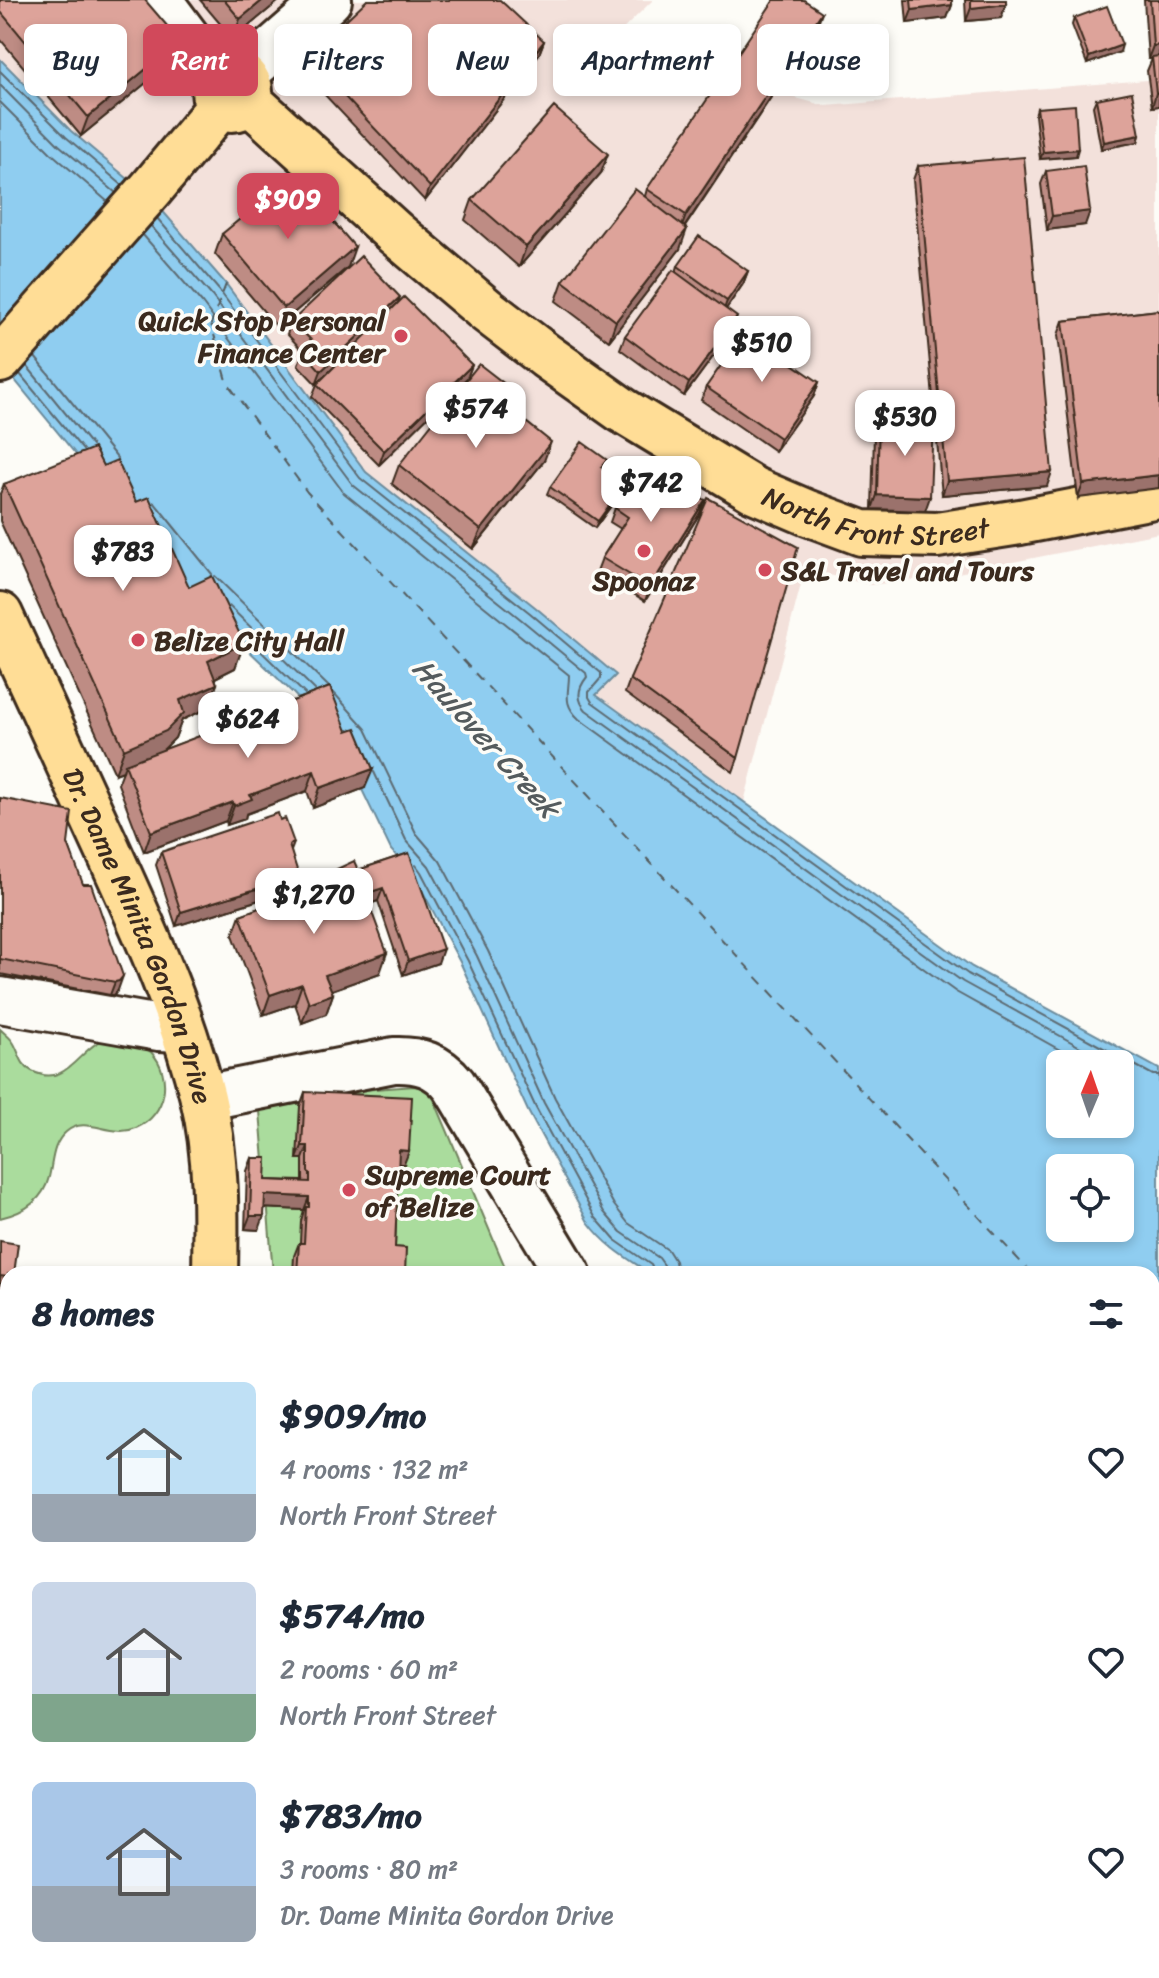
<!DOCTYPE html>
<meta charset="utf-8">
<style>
:root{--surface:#fff;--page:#f2f2f3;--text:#1f2937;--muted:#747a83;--accent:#d1495b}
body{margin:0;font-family:Sriracha,sans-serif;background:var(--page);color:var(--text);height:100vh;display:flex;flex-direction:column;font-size:30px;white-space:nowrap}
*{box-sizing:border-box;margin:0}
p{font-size:26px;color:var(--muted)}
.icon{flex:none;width:44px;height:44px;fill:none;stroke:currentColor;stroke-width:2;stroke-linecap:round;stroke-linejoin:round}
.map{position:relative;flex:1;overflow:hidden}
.details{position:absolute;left:0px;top:1266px;width:1160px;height:712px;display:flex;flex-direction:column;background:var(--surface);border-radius:24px 24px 0 0;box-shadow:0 4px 12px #0003}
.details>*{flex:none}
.banner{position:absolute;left:24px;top:24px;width:1112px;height:72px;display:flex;gap:16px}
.needle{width:52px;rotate:2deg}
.fabs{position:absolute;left:1046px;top:1050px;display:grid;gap:16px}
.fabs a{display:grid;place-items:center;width:88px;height:88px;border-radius:12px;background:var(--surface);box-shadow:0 4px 12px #0003;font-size:40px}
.price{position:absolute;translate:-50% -68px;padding:0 18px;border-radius:16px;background:#fff;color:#222;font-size:26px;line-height:52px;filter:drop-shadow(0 2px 4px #0008)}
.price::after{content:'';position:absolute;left:50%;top:48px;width:24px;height:18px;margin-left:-12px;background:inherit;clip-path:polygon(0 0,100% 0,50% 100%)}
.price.selected{background:var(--accent);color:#fff}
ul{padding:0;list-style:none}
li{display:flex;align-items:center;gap:24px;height:200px;padding:0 32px}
li span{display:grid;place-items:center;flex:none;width:224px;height:160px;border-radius:12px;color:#555}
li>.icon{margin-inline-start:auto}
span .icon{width:96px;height:96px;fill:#fffc;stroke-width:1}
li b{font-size:34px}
h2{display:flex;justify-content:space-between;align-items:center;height:96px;padding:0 32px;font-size:34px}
.tag{padding:0 28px;border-radius:12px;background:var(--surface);box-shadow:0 4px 12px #0003;font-size:28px;line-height:72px}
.tag.selected{background:var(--accent);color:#fff}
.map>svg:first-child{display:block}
</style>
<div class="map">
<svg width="1159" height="1978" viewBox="0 0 1159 1978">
<rect width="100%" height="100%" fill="#fdfcf7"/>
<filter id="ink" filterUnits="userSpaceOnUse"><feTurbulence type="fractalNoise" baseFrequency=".0125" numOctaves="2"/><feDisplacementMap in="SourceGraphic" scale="16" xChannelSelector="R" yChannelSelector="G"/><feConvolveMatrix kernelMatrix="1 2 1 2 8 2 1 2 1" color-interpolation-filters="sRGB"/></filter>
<g filter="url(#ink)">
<path fill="#f3e1db" d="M0,0H653L605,47L826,106L1159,79V533L938,577L870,585L805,569L744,802L596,695L615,675L535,607L366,472L226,284L153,200L71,131L0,59Z
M0,1657L8,1659V1723L0,1766Z"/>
<path fill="#aadc9d" stroke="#72835e" stroke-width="2" d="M0,1029C4,1033 10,1037 13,1042C20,1053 20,1065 32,1071C72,1092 81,1035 117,1038C121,1038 125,1041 129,1042C137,1044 145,1046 151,1052C173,1075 167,1115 136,1128C111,1139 86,1114 66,1132C52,1144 53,1161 49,1177C43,1201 22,1213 0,1218Z
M415,1086L426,1089L433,1097L508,1274H273L260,1111L263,1103L279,1096Z"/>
<path fill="#8fcdf0" stroke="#6d8c9c" stroke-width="2" fill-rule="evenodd" d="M0,59L71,131L153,200L226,284L366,472L535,607L616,675L596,695L972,967L1159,1069V1978H831V1970H1152V1274H651C625,1257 607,1247 588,1222L528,1111L461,964L414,875L391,850L341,746L293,693L192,596L0,362ZM1060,1064H1120V1124H1060ZM1060,1168H1120V1228H1060Z"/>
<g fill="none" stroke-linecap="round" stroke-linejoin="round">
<path stroke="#5d6b72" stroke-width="2" d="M0,71L66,137L122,185
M0,85L59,145L116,193
M0,102L51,153L108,202
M157,218L219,290L360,478L530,613L601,673V678L589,692V697L592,702L968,974L1153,1075H1159
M151,226L212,296L353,485L523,621L586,673L587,677C578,688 576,699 586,710L963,982L1111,1064
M143,235L202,303L344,493L569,675C569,694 562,703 579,719L956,992L1085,1064
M35,357L117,458
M27,366L92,446
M20,374L83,450
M154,502L212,574
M215,576L328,686
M229,606L315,690
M241,632L305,694
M334,693L366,729L416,833L440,861L488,951L555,1098L614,1205L628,1223L668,1250L675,1261L677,1274
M374,772L406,840L429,866L477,956L544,1103L604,1212L621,1232L659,1258L664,1265L665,1274
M416,865L421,872L468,961L536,1108L595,1217L615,1240L651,1265L655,1274"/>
<path stroke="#545b5d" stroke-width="2" stroke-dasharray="10 8" stroke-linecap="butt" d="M226,284L211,324L228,384L307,492L1032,1274
M1152,1404L1159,1413"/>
<defs>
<path id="minor" d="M159,0L218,79
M242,76L329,0
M0,1000L159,1028L182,1029
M203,1098L394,1060C419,1059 438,1065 454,1085L568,1274
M0,1608L8,1609
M805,1978V1970"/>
<g id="major">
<circle cx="232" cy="91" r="18"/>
<path id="s1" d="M248,100L395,233L486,310L546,356L622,410L754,490L808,513L862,533L937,535L1020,522L1159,495"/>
<path d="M0,360L151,189L221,105"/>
<path id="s2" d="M0,615C36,692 71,770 107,848C144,929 182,1011 203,1098C217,1155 216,1216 215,1274"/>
<path d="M96,1978L98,1970"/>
</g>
</defs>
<use href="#minor" stroke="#3b2a1e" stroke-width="50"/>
<use href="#major" stroke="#3b2a1e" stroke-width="50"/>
<use href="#minor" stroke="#fdfcf7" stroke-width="44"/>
<use href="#major" stroke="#ffdd96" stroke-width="44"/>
</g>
<path fill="#be8c84" stroke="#3b2a1e" stroke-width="2" d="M0,0L180,41L173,61L81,136L0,39Z
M200,0H280L233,39Z
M905,0H952V5L947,18L907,23Z
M965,0H1006V4L1001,18L966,21Z
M1144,0H1159V106L1152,107L1147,71L1152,59H1148Z
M1074,18L1120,52L1087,64L1072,25Z
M815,31L685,227L680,249L609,341L556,301L563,281L645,196L647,189Z
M331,34L544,41L539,54L425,201L322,92L326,48Z
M1096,99L1140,135L1138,142L1101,149L1093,106Z
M1037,108L1076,156L1040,159L1035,115Z
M918,166L1047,486L942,495L913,180Z
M1046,171L1085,225L1047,230L1041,184Z
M601,173L519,267L465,220L472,200Z
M222,234L348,267L277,327L215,254Z
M678,266L748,271L743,284L726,309L732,331L684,396L620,349L625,336L676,272Z
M397,304L472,365L467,378L379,465L312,397L317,384H316L298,365L303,351L287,334L292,321Z
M1159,310L1078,498L1058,335L1063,321Z
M819,382L814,396L775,451L701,400L706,387Z
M506,385L500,402L544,461L473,549L392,484L399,465Z
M879,420L925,511L872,509L874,433Z
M103,466L136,502L189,587L244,643L235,668L215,678L217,684L208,708L182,720L175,738L163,750L330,687L365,788L313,808L307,791L246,814L245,819L227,825L226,821L144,852L118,784L123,771L115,774L0,521V494L4,484Z
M603,468L611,474H632L629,481L595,528L547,494L550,487Z
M705,500L700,513L645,601L597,571L602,558L621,529L610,522L615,508Z
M630,679L738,758L733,772L625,693Z
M0,798L68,844L118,990L114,995H110L0,974Z
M280,820L294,843L291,851L294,889L176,926L156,865L161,852Z
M409,853L438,963L403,975L378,901L369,904L380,973L331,990L333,994L326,1014L302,1023L295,1004L263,1015L233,935L240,915L337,880L335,876L337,869L358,870Z
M305,1092L404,1164H398L395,1247L405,1274H293L294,1256L299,1243H300L301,1221L304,1210L264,1208L259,1230L245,1229L247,1171L252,1158L266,1180L303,1181V1159H297L300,1106Z
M0,1241L8,1274V1584L0,1583Z
M205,1970H236L234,1976Z
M490,1970H635L633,1978H488Z"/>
<path fill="#9b726c" stroke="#3b2a1e" stroke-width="2" d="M263,0H280L233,39L240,19Z
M1006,4L1001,18L966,21L971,8Z
M952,5L947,18L907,23L912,10Z
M822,12L815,31L679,235L686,215Z
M180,41L173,61L81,136L88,117Z
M544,41L539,54L425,201L430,187Z
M1122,45L1120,52L1087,64L1089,57Z
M1159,45V59H1148L1153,46Z
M1156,93H1159V106L1152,107Z
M1140,135L1138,142L1101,149L1104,142Z
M1078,149L1076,156L1040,159L1043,152Z
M608,154L601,173L519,267L526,247Z
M1090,211L1085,225L1047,230L1052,216Z
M687,229L680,249L609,341L616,321Z
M355,247L348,267L277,327L284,308Z
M748,271L743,284L722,315L727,301Z
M400,297L395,311L316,384L321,371Z
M737,317L732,331L684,396L689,383Z
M472,365L467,378L379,465L384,451Z
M819,382L814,396L775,451L780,438Z
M506,385L499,404L496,398Z
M551,442L544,461L473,549L481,530Z
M1052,472L1047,486L942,495L947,481Z
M632,474L629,481L595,528L598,521Z
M1159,475V488L1078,498L1083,484Z
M877,495L930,497L925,511L872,509Z
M705,500L700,513L645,601L650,587Z
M244,643L235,668L199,686L208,661Z
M217,684L208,708L182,720L175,738L157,756L125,764L123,771L115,774L124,749L180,700Z
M373,769L365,788L313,808L320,788Z
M314,771L307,791L246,814L245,819L227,825L234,806L250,795Z
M233,802L226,821L144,852L151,832Z
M299,876L294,889L176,926L181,912Z
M383,888L378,901L358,908L363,894Z
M443,949L438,963L403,975L408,961Z
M387,953L380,973L318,995L325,975Z
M123,976L118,990L114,995H110L115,982Z
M302,984L295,1004L263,1015L270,995Z
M333,994L326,1014L302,1023L309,1003Z
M302,1146H308L303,1159H297Z
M399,1150L409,1151L404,1164H394Z
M265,1195L309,1197L304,1210L260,1208Z
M250,1216H264L259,1230L245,1229Z"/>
<path fill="#dda39a" stroke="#3b2a1e" stroke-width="2" d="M0,0H145L180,41L88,117L0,11Z
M224,0H263L240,19Z
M367,0H500L544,41L430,187L327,78L331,34Z
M774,0H804L822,12L686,215L647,189Z
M911,0H952V5L912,10Z
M971,0H1006V4L971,8Z
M1150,0H1159V45L1153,46Z
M1107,6L1122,45L1089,57L1074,18Z
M1159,56V93H1156L1152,57Z
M1132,92L1140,135L1104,142L1096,99Z
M1075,105L1078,149L1043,152L1037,108Z
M554,107L608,154L526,247L472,200Z
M1024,157L1052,472L947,481L918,166Z
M1084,166L1090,211L1052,216L1046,171Z
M293,175L355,247L284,308L222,234Z
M635,189L687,229L616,321L563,281Z
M699,236L748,271L727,301L678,266Z
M361,256L400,297L321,371L303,351L313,342L292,321Z
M673,270L737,317L689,383L625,336Z
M404,297L472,365L384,451L317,384Z
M1159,310V475L1083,484L1063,321Z
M745,331L819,382L780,438L706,387Z
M479,364L506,385L496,398L551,442L481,530L399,465Z
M879,420L933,421L930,497L877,495Z
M582,442L607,460L601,467L611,474L618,464L632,474L598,521L550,487Z
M94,448L103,466L117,460L136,502L149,497L189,587L212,576L244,643L208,661L217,684L180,700L184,713L166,731L124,749L4,484Z
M645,462L705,500L650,587L602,558L628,517L615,508Z
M708,498L798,547L738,758L630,679Z
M330,687L347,731L356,728L373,769L320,788L314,771L250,795L252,799L234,806L233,802L151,832L125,764Z
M0,798L72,812L68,844L83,884H91L123,976L119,981L115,982L0,959Z
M278,813L280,820L285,818L294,843L289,845L299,876L181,912L161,852Z
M409,853L443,949L408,961L383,888L365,894L357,872L356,873L355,871Z
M354,861L358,870L355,871L354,873L341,878L337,869Z
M357,872L387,953L325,975L333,994L309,1003L302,984L270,995L240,915Z
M305,1092L412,1097L409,1151L399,1150L395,1247L406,1248L405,1274H297L299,1243H304L306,1207H309V1197L265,1195L264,1216H250L252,1158H267L266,1180L310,1182V1173L308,1172V1146H302Z
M0,1241L18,1244L14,1274H8V1277L0,1276Z
M0,1283L8,1285V1465L0,1464Z
M0,1480L8,1482V1563L0,1562Z
M257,1970H374L372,1978H256Z
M494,1970H635L633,1978H493Z"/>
</g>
<g fill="#d1495b" stroke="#fdfcf7" stroke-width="3">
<circle cx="401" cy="336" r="8"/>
<circle cx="644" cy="551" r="8"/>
<circle cx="765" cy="570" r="8"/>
<circle cx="138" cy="640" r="8"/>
<circle cx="349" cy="1190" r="8"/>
</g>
<g text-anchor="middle" stroke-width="7" stroke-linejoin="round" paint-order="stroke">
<g font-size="28" font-weight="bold" fill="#3b2a1e" stroke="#fdfcf7" text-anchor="start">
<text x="385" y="330" text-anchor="end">Quick Stop Personal<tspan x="385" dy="32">Finance Center</tspan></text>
<text x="781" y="580">S&amp;L Travel and Tours</text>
<text x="644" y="590" text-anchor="middle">Spoonaz</text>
<text x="154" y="650">Belize City Hall</text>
<text x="365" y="1184">Supreme Court<tspan x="365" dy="32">of Belize</tspan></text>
</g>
<g font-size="28" fill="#3b2a1e" stroke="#fdfcf7">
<text dy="10" stroke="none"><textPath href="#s1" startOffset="768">North Front Street</textPath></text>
<text dy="10" stroke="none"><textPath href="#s2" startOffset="350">Dr. Dame Minita Gordon Drive</textPath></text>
</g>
<g font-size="30" font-style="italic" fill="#545b5d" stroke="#fdfcf7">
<text transform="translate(486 738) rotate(48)" y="10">Haulover Creek</text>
</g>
</g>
</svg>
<div class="fabs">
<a><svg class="needle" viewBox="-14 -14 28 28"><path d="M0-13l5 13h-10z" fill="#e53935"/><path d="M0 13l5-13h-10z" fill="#747a83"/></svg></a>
<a><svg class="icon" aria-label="locate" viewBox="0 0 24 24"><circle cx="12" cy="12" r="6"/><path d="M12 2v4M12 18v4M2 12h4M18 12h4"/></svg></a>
</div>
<b class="price selected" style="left:288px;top:241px">$909</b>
<b class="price" style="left:762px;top:384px">$510</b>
<b class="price" style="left:476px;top:450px">$574</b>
<b class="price" style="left:905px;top:458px">$530</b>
<b class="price" style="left:651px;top:524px">$742</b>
<b class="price" style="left:123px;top:593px">$783</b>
<b class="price" style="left:248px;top:760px">$624</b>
<b class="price" style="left:314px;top:936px">$1,270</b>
<div class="banner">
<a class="tag">Buy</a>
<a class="tag selected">Rent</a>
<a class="tag">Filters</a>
<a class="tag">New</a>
<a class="tag">Apartment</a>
<a class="tag">House</a>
</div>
<section class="details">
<h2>8 homes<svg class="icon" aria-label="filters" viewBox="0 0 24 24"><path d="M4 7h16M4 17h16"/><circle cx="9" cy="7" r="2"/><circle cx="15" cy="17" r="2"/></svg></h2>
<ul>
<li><span style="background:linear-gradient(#bfe0f5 70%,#9aa5b1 0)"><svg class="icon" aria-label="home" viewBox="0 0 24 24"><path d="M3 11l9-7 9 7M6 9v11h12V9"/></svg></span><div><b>$909/mo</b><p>4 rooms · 132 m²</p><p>North Front Street</p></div><svg class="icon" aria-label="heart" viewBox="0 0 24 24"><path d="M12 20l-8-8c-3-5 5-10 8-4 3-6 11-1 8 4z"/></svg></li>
<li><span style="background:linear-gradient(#c9d6e8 70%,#7fa58c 0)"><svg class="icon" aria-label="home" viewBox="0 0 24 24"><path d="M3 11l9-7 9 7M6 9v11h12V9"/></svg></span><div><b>$574/mo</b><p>2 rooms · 60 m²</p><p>North Front Street</p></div><svg class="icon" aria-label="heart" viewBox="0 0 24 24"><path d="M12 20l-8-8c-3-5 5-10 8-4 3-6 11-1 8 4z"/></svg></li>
<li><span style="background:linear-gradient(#a9c7e8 65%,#9aa5b1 0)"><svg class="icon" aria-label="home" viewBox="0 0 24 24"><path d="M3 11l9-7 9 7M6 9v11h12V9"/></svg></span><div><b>$783/mo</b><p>3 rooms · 80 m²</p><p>Dr. Dame Minita Gordon Drive</p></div><svg class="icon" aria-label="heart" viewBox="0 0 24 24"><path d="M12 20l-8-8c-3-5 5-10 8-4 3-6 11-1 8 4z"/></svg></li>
</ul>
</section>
</div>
